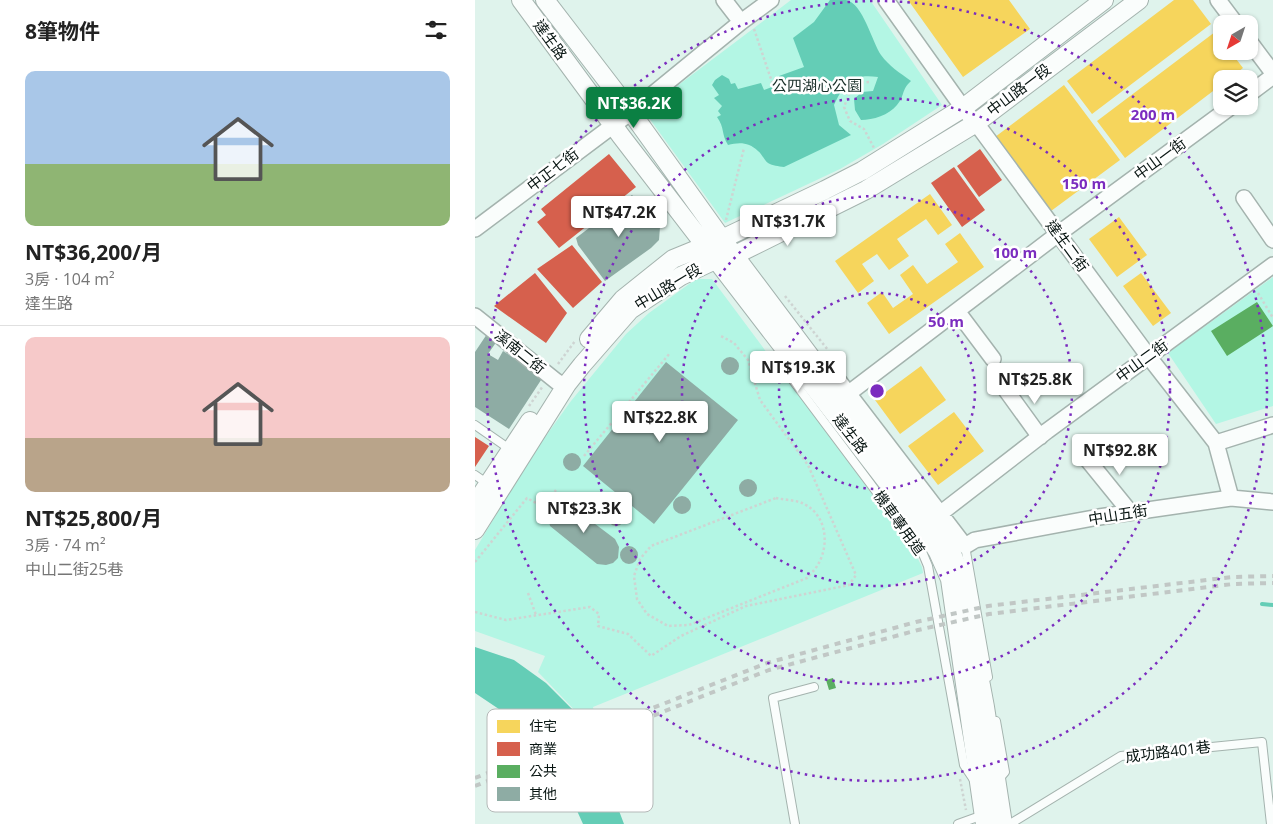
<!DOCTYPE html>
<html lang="zh-TW">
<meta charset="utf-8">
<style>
:root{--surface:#fff;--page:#f2f2f2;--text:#222;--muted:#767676;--line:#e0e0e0;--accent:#0b8043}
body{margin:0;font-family:"Open Sans","Noto Sans TC",sans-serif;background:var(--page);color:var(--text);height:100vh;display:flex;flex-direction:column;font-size:19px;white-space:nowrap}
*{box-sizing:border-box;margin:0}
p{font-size:16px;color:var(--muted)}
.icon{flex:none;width:28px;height:28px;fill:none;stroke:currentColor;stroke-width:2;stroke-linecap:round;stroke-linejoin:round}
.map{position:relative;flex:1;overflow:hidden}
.details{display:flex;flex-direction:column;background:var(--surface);width:475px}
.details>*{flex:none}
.needle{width:32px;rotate:219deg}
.fabs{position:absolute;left:738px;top:15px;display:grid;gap:10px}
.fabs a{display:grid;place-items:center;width:45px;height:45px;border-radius:10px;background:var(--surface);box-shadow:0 1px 4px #0004;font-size:25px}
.price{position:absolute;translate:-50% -42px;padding:0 11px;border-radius:5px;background:#fff;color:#222;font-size:16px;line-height:32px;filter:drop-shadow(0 1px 2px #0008)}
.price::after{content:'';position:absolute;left:50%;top:30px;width:15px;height:11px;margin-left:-8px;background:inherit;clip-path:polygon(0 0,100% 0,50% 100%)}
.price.selected{background:var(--accent);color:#fff}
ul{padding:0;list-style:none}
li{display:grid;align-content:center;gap:10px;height:265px;padding:0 25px}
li+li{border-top:1px solid var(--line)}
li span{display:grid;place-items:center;height:155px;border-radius:10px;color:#555}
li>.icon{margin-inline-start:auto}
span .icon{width:90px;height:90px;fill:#fffc;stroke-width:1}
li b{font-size:21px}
h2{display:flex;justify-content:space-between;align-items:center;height:60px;padding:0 25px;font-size:21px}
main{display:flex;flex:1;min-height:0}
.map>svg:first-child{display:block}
</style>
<main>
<section class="details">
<h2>8筆物件<svg class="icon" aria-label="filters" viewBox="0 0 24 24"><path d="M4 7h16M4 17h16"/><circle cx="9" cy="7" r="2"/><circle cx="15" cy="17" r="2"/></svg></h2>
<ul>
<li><span style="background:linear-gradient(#a9c7e8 60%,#8fb573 0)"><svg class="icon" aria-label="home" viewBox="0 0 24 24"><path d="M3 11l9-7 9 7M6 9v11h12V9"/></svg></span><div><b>NT$36,200/月</b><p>3房 · 104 m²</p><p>達生路</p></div></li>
<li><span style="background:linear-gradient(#f6c9c9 65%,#b9a48a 0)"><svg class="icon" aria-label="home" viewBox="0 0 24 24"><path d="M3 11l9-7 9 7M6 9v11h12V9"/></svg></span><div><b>NT$25,800/月</b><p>3房 · 74 m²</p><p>中山二街25巷</p></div></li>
</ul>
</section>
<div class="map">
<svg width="798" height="824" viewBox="0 0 798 824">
<rect width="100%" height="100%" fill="#dff3ec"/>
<path fill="#b3f6e4" d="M316,0H395L467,105L408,144L365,169L250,223L169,111Z
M798,277V406L741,424L693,353Z
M221,279H237L438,549L447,567L448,573L118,707L120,720L110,721L63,672L70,656L0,631V550L55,458L96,401L151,334L174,313Z"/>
<path fill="#64cdb6" d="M355,0C360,0 366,0 371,0C388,3 397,42 406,55C414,66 425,73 436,81C426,90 430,96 422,105C414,115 398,120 386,120L380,110L379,99L387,92L398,91L403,77C378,73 369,83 359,105L364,125L376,135L309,167C303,166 298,166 293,163C289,160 287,154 283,151C274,142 264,142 253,145C246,134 250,128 242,117L246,115L243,111L247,106L239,98L244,95L237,85L240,80L247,75L254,79L256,84L260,83L263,89L286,83L289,90L305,84L304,76L329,67L318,38L339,22Z
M0,647L39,660L71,683L99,711L132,779L149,824H108L70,740L0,693Z"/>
<path fill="#f6d55c" d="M433,0H534L555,29L488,77Z
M699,0H718L736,24L617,114L592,81Z
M740,32L746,40V51H755L768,68L754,79H746V85L650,158L622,121Z
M589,85L645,160L576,211L520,137Z
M455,194L477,225L463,235L451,219L422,239L434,256L414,270L402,254L387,264L399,281L383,293L360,261Z
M644,217L672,255L642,277L614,239Z
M485,233L509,267L414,334L392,303L407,292L418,308L438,294L425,275L438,265L452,284L483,262L470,244Z
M666,273L696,313L678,326L648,286Z
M446,366L471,400L425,434L400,400Z
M479,412L509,451L463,485L433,446Z"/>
<path fill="#d6604d" d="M505,149L527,180L504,197L482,166Z
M134,154L161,187L84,248L62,222L71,215L66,209Z
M479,167L510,210L487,227L456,183Z
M97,245L127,282L98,308L62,269Z
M60,273L92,313L71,343L19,306Z
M0,437L14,446L0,467Z"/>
<path fill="#5aae61" d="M782,302L798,326L752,356L736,331Z
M358,678L361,688L354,690L351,680Z"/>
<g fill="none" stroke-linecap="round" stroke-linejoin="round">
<path stroke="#64cdb6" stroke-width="4" d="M787,604L798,605"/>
</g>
<path fill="#8eaca4" d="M157,195L185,227L184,240L176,248L130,281L103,245L101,238Z
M12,334L22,341L13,354L23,360L28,351L68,377L34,429L0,407V352Z
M246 366a9 9 0 1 1 18 0a9 9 0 1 1-18 0Z
M191,362L263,420L179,524L108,466Z
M88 462a9 9 0 1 1 18 0a9 9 0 1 1-18 0Z
M264 488a9 9 0 1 1 18 0a9 9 0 1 1-18 0Z
M198 505a9 9 0 1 1 18 0a9 9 0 1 1-18 0Z
M87,502L95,505L140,539L144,547L143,558L138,563L131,565L122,564L75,526L73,517L78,508Z
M132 517a9 9 0 1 1 18 0a9 9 0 1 1-18 0Z
M145 555a9 9 0 1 1 18 0a9 9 0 1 1-18 0Z"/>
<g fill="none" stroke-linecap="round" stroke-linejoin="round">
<defs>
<path id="service" d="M304,347L305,363L448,554L453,566L489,765L499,780
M0,425L36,450
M0,475L13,484
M490,546L513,677
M521,721L530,772L524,779
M320,824L298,698L339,687
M483,824L508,815
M535,824L646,756L787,742L796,824"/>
<path id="minor" d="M249,0L266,22
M411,0L488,108L507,131L674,357L741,443L756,498
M743,0L761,24
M774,41L798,73
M774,94L798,76
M769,198L798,240
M0,229L156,112L266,22L296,0
M482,311L518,359
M0,316L81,381L90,387
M350,363L490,546L500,540L624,517L756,498L798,502
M531,390L565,437
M374,393L583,234L757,106
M741,443L798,425
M612,459L655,512
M466,513L572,431L798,265"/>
<path id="tertiary" d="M46,0L146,136L452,534L463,552L475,579L510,824
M70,0L156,112L247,239L461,524L474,546L485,574L510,707L528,824
M114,339L148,299L198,259L247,239L350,190L387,171L488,108L629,0
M0,504L55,421
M0,530L92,384L107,365L155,310L206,276L240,260L260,255L391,190L501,123L664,0"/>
</defs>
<use href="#service" stroke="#a4b3ae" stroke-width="10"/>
<use href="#minor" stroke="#a4b3ae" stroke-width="18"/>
<use href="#tertiary" stroke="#a4b3ae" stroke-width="20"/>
<path stroke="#ced4d2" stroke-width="2.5" stroke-dasharray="2.5 2.5" stroke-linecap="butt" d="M279,29L297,82
M394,82L381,83L374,94L369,107L375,121L389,129L399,148
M251,220L269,148
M783,293L798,318
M310,296L353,350
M83,364L100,341
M54,406L68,386
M109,456L195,353
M301,498C310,500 322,500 329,504C352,515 355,546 342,566C340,570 335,574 332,578L214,625L193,626L172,614L162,599L159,576L165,559L176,546Z
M0,562L52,498L68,507L81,490
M53,593L61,615
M0,612L31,620L115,607L124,614L123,626L153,634L176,656L206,636L271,606L374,585L381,575L333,465L285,400L273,360L259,343L244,335
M485,779L491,810"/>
<use href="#service" stroke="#fafdfc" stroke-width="8"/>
<use href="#minor" stroke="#fafdfc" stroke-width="15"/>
<use href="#tertiary" stroke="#fafdfc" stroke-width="18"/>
<path stroke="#c1c7c5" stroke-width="4" stroke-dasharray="6 6" stroke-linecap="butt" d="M0,778L292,663L441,622L513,606L757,577L798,576
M0,786L294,670L443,630L514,614L758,584L798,583"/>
</g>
<g fill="none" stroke="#7b2cbf" stroke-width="2.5" stroke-dasharray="2.5 5">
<circle cx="402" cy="391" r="98"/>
<circle cx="402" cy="391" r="195"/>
<circle cx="402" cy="391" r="293"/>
<circle cx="402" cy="391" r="390"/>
</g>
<g text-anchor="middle" stroke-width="5" stroke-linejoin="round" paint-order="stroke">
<g font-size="15" fill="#081512" stroke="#fff">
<text transform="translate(75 40) rotate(54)" y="5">達生路</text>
<text transform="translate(544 90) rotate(-37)" y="5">中山路一段</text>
<text transform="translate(685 159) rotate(-36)" y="5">中山一街</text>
<text transform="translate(78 170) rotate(-37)" y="5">中正七街</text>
<text transform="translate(592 246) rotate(54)" y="5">達生二街</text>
<text transform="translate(193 287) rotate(-31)" y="5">中山路一段</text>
<text transform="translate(45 352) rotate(39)" y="5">溪南二街</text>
<text transform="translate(667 361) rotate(-36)" y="5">中山二街</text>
<text transform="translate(375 434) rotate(52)" y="5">達生路</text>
<text transform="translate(643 515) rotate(-9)" y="5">中山五街</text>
<text transform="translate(424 523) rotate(54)" y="5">機車專用道</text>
<text transform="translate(693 752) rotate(-7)" y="5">成功路401巷</text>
</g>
<g font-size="15" fill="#192f29" stroke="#fff">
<text x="342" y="91">公四湖心公園</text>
</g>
</g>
<rect x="12" y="709" width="166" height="103" rx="8" fill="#fff" stroke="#b5b9b8" stroke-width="1"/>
<rect x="22" y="720" width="23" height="13" fill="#f6d55c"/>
<rect x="22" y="742" width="23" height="14" fill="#d6604d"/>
<rect x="22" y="765" width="23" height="13" fill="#5aae61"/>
<rect x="22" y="787" width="23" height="14" fill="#8eaca4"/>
<g font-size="14" fill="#081512">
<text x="54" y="731">住宅</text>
<text x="54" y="754">商業</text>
<text x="54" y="776">公共</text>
<text x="54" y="799">其他</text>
</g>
<circle cx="402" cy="391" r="8" fill="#7b2cbf" stroke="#fff" stroke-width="2.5"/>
<g font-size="15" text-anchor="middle" font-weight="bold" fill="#7b2cbf" stroke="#fff" stroke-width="5" stroke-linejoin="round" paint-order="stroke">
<text x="678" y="120">200 m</text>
<text x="609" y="189">150 m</text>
<text x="540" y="258">100 m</text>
<text x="471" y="327">50 m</text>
</g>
</svg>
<div class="fabs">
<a><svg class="needle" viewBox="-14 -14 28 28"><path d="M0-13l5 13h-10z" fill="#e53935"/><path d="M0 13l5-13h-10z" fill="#767676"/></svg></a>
<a><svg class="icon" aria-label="layers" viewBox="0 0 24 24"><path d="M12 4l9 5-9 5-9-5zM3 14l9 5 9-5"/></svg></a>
</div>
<b class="price selected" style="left:159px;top:129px">NT$36.2K</b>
<b class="price" style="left:144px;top:238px">NT$47.2K</b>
<b class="price" style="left:313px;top:247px">NT$31.7K</b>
<b class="price" style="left:323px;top:393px">NT$19.3K</b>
<b class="price" style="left:560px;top:405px">NT$25.8K</b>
<b class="price" style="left:185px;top:443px">NT$22.8K</b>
<b class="price" style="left:645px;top:476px">NT$92.8K</b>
<b class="price" style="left:109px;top:534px">NT$23.3K</b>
</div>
</main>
